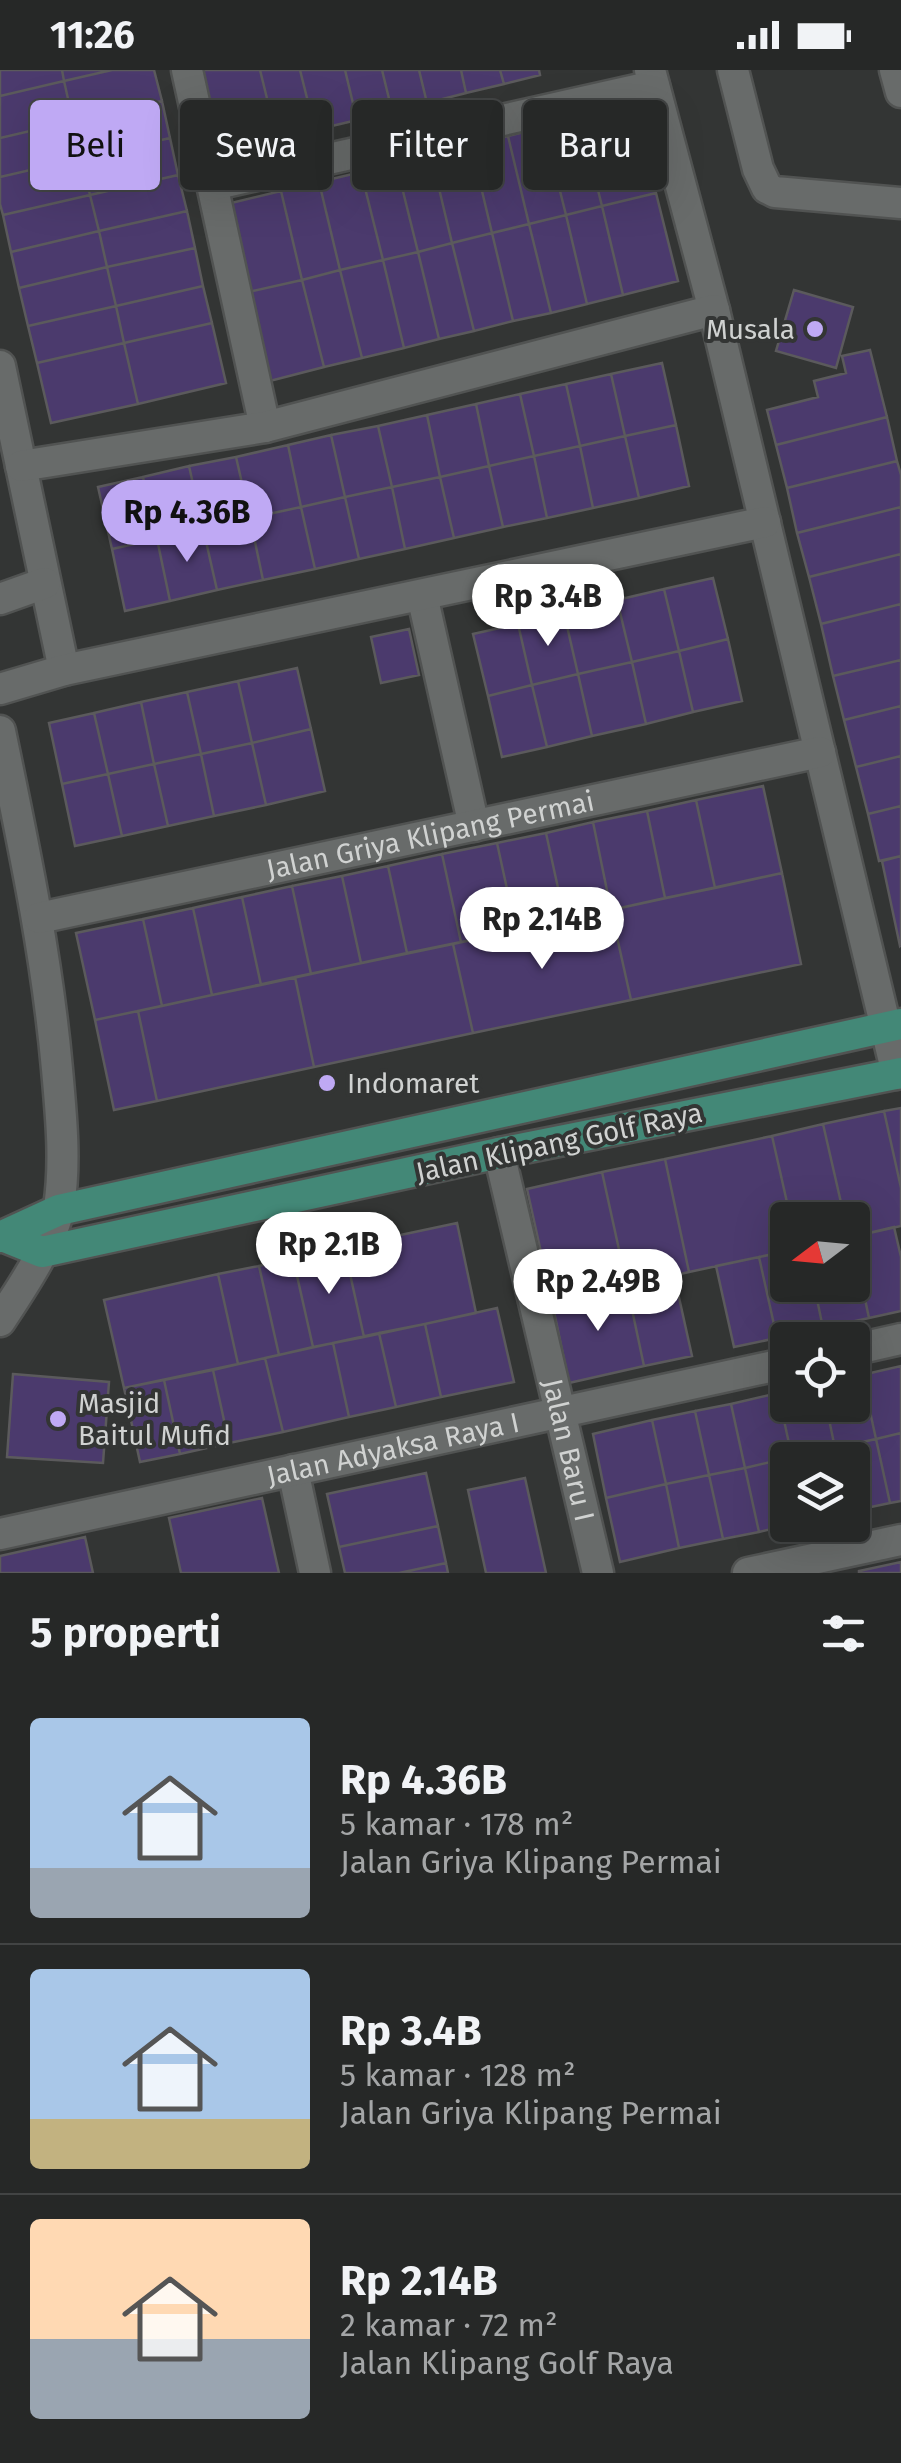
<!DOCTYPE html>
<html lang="id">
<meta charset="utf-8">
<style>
:root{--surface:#262827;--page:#2e302f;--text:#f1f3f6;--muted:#a4a6a7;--line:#424444;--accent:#bfa9f4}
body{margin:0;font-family:"Fira Sans",sans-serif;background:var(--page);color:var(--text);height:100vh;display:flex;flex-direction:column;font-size:38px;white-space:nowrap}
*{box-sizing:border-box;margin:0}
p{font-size:32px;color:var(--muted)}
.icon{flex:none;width:55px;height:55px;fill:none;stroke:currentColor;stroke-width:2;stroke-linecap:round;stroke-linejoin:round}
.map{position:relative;height:1503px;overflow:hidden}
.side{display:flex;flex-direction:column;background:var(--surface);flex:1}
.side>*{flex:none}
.guide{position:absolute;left:30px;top:30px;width:842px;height:90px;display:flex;gap:20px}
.needle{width:65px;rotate:254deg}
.buttons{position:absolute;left:770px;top:1132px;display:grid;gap:20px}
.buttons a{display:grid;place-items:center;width:100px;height:100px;border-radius:10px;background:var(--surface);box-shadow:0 10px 40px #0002,0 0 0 2px var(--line);font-size:50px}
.price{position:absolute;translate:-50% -85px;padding:0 22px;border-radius:35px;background:#fff;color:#222;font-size:32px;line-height:65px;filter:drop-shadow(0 2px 5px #0008)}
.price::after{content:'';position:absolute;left:50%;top:60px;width:30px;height:22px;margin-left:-15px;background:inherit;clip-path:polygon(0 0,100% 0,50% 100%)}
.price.active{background:var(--accent);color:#111}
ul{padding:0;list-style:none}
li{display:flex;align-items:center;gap:30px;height:250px;padding:0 30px}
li+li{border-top:2px solid var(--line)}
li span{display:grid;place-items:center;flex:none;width:280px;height:200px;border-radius:10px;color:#555}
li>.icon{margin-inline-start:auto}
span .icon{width:120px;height:120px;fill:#fffc;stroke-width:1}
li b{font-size:42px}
h2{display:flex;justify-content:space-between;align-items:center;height:120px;padding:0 30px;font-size:42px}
.chip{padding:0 35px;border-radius:10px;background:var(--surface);box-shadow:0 10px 40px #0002,0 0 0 2px var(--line);font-size:35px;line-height:90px}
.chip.active{background:var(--accent);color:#111}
.status{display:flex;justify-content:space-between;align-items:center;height:70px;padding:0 50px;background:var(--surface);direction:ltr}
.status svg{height:28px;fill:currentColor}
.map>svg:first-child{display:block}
</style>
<div class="status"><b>11:26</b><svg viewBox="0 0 49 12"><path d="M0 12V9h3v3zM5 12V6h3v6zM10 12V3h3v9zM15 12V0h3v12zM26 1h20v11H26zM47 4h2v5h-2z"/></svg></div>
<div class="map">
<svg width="901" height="1503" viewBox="0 0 901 1503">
<rect width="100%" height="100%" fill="#333534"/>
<path fill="#4b3a6d" stroke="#5b5a5c" stroke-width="2.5" d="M0,0H62L64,11L0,26Z
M62,0H112L64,11Z
M112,0H154L162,31L73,51L64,11Z
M201,0H260L277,69L222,83Z
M260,0H300L315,60L277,69Z
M300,0H345L357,50L315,60Z
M345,0H382L392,41L357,50Z
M382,0H419L427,33L392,41Z
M419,0H461L466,23L427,33Z
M461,0H500L504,14L466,23Z
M500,0H539L540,5L504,14Z
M64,11L73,51L0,68V26Z
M162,31L170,68L82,88L73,51Z
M635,35L656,123L602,136L580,49Z
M580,49L602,136L566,145L544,57Z
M73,51L82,88L0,107V68Z
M544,57L566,145L529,154L508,66Z
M508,66L529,154L492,163L471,75Z
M170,68L178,105L90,125L82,88Z
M471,75L492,163L452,173L431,85Z
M431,85L452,173L418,182L396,93Z
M82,88L90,125L3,145L0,134V107Z
M396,93L418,182L383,190L361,102Z
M361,102L383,190L340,200L319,112Z
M178,105L187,141L99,161L90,125Z
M319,112L340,200L302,210L281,121Z
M281,121L302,210L244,223L223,135Z
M656,123L678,211L623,225L602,136Z
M90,125L99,161L11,182L3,145Z
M602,136L623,225L587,234L566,145Z
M187,141L195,178L107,197L99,161Z
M566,145L587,234L551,243L529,154Z
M529,154L551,243L513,251L492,163Z
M99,161L107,197L19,218L11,182Z
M492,163L513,251L474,261L452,173Z
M452,173L474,261L439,269L418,182Z
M195,178L203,216L116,236L107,197Z
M418,182L439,269L404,278L383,190Z
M383,190L404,278L362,288L340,200Z
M107,197L116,236L28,256L19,218Z
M340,200L362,288L324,297L302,210Z
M302,210L324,297L266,312L244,223Z
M203,216L212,253L124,273L116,236Z
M794,220L853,237L836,298L776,281Z
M116,236L124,273L37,293L28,256Z
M212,253L226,313L138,334L124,273Z
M124,273L138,334L51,353L37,293Z
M870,280L887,347L776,375L767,340L818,327L814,311L846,303L842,286Z
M662,293L676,355L625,366L611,304Z
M611,304L625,366L580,376L566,314Z
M566,314L580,376L534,386L520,324Z
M520,324L534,386L489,396L476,334Z
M476,334L489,396L440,407L427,345Z
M427,345L440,407L392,417L378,356Z
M887,347L897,391L787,418L776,375Z
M676,355L689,416L639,428L625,366Z
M378,356L392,417L345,427L331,365Z
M331,365L345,427L301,437L288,375Z
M625,366L639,428L593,438L580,376Z
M288,375L301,437L250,448L236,387Z
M580,376L593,438L547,448L534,386Z
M534,386L547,448L503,457L489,396Z
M236,387L250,448L203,458L189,396Z
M897,391L901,405V437L797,463L787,418Z
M189,396L203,458L157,469L143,407Z
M489,396L503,457L454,468L440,407Z
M143,407L157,469L112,479L98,417Z
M440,407L454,468L405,479L392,417Z
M392,417L405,479L359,489L345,427Z
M345,427L359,489L315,499L301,437Z
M301,437L315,499L263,510L250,448Z
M901,437V484L809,507L797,463Z
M250,448L263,510L217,520L203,458Z
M203,458L217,520L170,531L157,469Z
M157,469L170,531L125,541L112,479Z
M901,484V534L821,554L809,507Z
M713,508L728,569L679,581L664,519Z
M664,519L679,581L632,592L617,530Z
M617,530L632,592L578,604L564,543Z
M901,534V590L833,606L821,554Z
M564,543L578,604L532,615L518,554Z
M518,554L532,615L488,626L473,564Z
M409,559L419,605L381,613L371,567Z
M728,569L742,631L693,642L679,581Z
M679,581L693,642L646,654L632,592Z
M901,590V636L844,650L833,606Z
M632,592L646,654L592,666L578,604Z
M297,598L311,659L252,673L238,611Z
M578,604L592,666L547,677L532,615Z
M238,611L252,673L201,684L187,622Z
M532,615L547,677L502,687L488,626Z
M187,622L201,684L154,694L141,632Z
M141,632L154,694L108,704L94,643Z
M901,636V686L856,697L844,650Z
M94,643L108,704L62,714L49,653Z
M311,659L325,721L266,735L252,673Z
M252,673L266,735L214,746L201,684Z
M201,684L214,746L168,756L154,694Z
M901,686V736L868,744L856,697Z
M154,694L168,756L122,766L108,704Z
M108,704L122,766L75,776L62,714Z
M763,716L782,803L715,818L696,730Z
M696,730L715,818L665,828L647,741Z
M901,736V786L879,791L868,744Z
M647,741L665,828L611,840L593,752Z
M593,752L611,840L565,850L546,763Z
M546,763L565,850L516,860L497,773Z
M497,773L516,860L461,872L442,784Z
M442,784L461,872L407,883L388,796Z
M901,786V875L900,876L882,791Z
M388,796L407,883L361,893L342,806Z
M782,803L801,894L631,930L611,840Z
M342,806L361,893L311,904L292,816Z
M292,816L311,904L261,915L242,827Z
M242,827L261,915L212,925L193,838Z
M193,838L212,925L162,936L143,849Z
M611,840L631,930L473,963L453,874Z
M143,849L162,936L95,950L76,863Z
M453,874L473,963L314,997L295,907Z
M295,907L314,997L157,1031L138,941Z
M138,941L157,1031L114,1040L95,950Z
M901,1038V1118L884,1041Z
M884,1041L901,1118V1156L852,1167V1150H845L823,1054Z
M823,1054L845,1150H791L772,1066Z
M772,1066L791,1150H788V1181L689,1202L665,1089Z
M665,1089L689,1202L627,1216L602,1102Z
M602,1102L627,1216L552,1232L527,1119Z
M457,1153L476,1243L364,1267L344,1177Z
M894,1157L901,1187V1241L869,1248L852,1167Z
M852,1169L869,1248L823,1258L814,1215H852Z
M344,1177L364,1267L313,1277L293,1188Z
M788,1181V1215H814L823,1258L777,1268L759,1187Z
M759,1187L777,1268L734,1277L716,1196Z
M293,1188L313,1277L279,1285L259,1196Z
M259,1196L279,1285L238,1294L218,1204Z
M218,1204L238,1294L124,1318L104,1230Z
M674,1205L692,1286L644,1296L627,1216Z
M627,1216L644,1296L569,1313L552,1232Z
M497,1238L514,1312L441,1327L425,1254Z
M425,1254L441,1327L396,1337L379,1263Z
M379,1263L396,1337L349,1347L333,1273Z
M333,1273L349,1347L283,1362L265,1288Z
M265,1288L283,1362L229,1373L213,1300Z
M901,1296V1363L876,1369L862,1305Z
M213,1300L229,1373L180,1384L164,1310Z
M13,1304L109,1312L103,1393L7,1387Z
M862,1305L876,1369L835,1378L826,1335H852V1307Z
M164,1310L180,1384L140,1392L124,1318Z
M788,1321V1335H826L835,1378L792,1387L778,1323Z
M778,1323L792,1387L745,1398L731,1334Z
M731,1334L745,1398L709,1405L695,1341Z
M695,1341L709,1405L666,1414L652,1350Z
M652,1350L666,1414L606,1428L593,1364Z
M901,1363V1431L890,1433L876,1369Z
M876,1369L890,1433L852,1441V1390H837L835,1378Z
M835,1378L837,1390H793L792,1387Z
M792,1387L793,1390H788V1455L759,1462L745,1398Z
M745,1398L759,1462L723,1469L709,1405Z
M426,1403L438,1456L339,1477L327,1424Z
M709,1405L723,1469L679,1478L666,1414Z
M525,1408L546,1503H486L468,1420Z
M666,1414L679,1478L620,1492L606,1428Z
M262,1428L279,1503H181L169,1448Z
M438,1456L446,1493L399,1503H345L339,1477Z
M85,1467L93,1503H0V1486Z
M901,1492V1503H859V1501Z
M446,1493L448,1503H399Z"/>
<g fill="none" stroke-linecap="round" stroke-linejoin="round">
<defs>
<g id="minor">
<path d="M187,0L265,357"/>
<path d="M650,0L714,240L897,1004"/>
<path d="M733,0L758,99L767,118L775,122L901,133"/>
<path d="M895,0L901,22"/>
<path d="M212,115L654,16"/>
<path d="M0,296L64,600"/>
<path d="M21,396L265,357L714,240"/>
<path d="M422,525L474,756"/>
<path d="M0,529L45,513"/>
<path d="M0,619L64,600L765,452"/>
<path d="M0,661C23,773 47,885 57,999C61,1044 66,1092 59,1137C54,1171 19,1222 0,1251"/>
<path id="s1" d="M39,848L820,682"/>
<path id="s2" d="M499,1083L598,1503"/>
<path d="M852,1280L901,1269"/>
<path d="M293,1400L315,1503"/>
<path id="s3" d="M0,1464L788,1293"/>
<path d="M748,1503L901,1470"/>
</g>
<path id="major" d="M2,1166L42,1182L499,1083L901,1003
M0,1167L59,1140L901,954"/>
</defs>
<use href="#minor" stroke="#515352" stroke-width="35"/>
<use href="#major" stroke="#515352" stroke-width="35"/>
<use href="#minor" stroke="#686b6a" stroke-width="30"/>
<use href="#major" stroke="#438877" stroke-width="30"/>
</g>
<g fill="#bfa9f4" stroke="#333534" stroke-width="4">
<circle cx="815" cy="259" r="10"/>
<circle cx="327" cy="1013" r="10"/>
<circle cx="58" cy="1349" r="10"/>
</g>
<g text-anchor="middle" stroke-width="8" stroke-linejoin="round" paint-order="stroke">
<g font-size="28" fill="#d0d2d1" stroke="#333534" text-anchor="start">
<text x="795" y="269" text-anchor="end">Musala</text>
<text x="347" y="1023">Indomaret</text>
<text x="78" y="1343">Masjid<tspan x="78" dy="32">Baitul Mufid</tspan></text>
</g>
<g font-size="28" fill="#d0d2d1" stroke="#333534">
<text dy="10" stroke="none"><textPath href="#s1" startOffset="400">Jalan Griya Klipang Permai</textPath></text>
<text transform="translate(559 1072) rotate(-12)" y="10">Jalan Klipang Golf Raya</text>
<text dy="10" stroke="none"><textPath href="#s3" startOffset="402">Jalan Adyaksa Raya I</textPath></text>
<text dy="10" stroke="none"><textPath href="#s2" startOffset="305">Jalan Baru I</textPath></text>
</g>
</g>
</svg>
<div class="buttons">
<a><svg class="needle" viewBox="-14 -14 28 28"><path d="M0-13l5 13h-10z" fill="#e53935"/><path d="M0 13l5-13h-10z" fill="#a4a6a7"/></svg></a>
<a><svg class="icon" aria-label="locate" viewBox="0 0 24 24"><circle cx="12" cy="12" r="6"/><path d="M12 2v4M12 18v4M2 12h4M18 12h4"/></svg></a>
<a><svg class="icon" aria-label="layers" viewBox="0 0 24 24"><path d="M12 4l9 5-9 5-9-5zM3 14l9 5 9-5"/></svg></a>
</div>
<b class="price active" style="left:187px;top:495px">Rp 4.36B</b>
<b class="price" style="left:548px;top:579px">Rp 3.4B</b>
<b class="price" style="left:542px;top:902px">Rp 2.14B</b>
<b class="price" style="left:329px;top:1227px">Rp 2.1B</b>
<b class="price" style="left:598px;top:1264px">Rp 2.49B</b>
<div class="guide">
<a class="chip active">Beli</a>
<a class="chip">Sewa</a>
<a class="chip">Filter</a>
<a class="chip">Baru</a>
</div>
</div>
<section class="side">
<h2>5 properti<svg class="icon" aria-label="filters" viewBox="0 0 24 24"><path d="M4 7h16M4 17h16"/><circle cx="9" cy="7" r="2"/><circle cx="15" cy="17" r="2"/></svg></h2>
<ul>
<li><span style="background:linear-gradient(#a9c7e8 75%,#9aa5b1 0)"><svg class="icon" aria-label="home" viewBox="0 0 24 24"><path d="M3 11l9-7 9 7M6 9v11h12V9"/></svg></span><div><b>Rp 4.36B</b><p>5 kamar · 178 m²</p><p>Jalan Griya Klipang Permai</p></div></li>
<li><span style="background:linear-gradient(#a9c7e8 75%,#c2b280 0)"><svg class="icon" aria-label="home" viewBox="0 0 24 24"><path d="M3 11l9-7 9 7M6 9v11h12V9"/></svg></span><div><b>Rp 3.4B</b><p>5 kamar · 128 m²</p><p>Jalan Griya Klipang Permai</p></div></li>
<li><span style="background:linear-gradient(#ffd9b3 60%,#9aa5b1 0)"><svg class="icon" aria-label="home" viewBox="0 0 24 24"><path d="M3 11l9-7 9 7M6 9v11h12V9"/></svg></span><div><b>Rp 2.14B</b><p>2 kamar · 72 m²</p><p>Jalan Klipang Golf Raya</p></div></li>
</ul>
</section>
